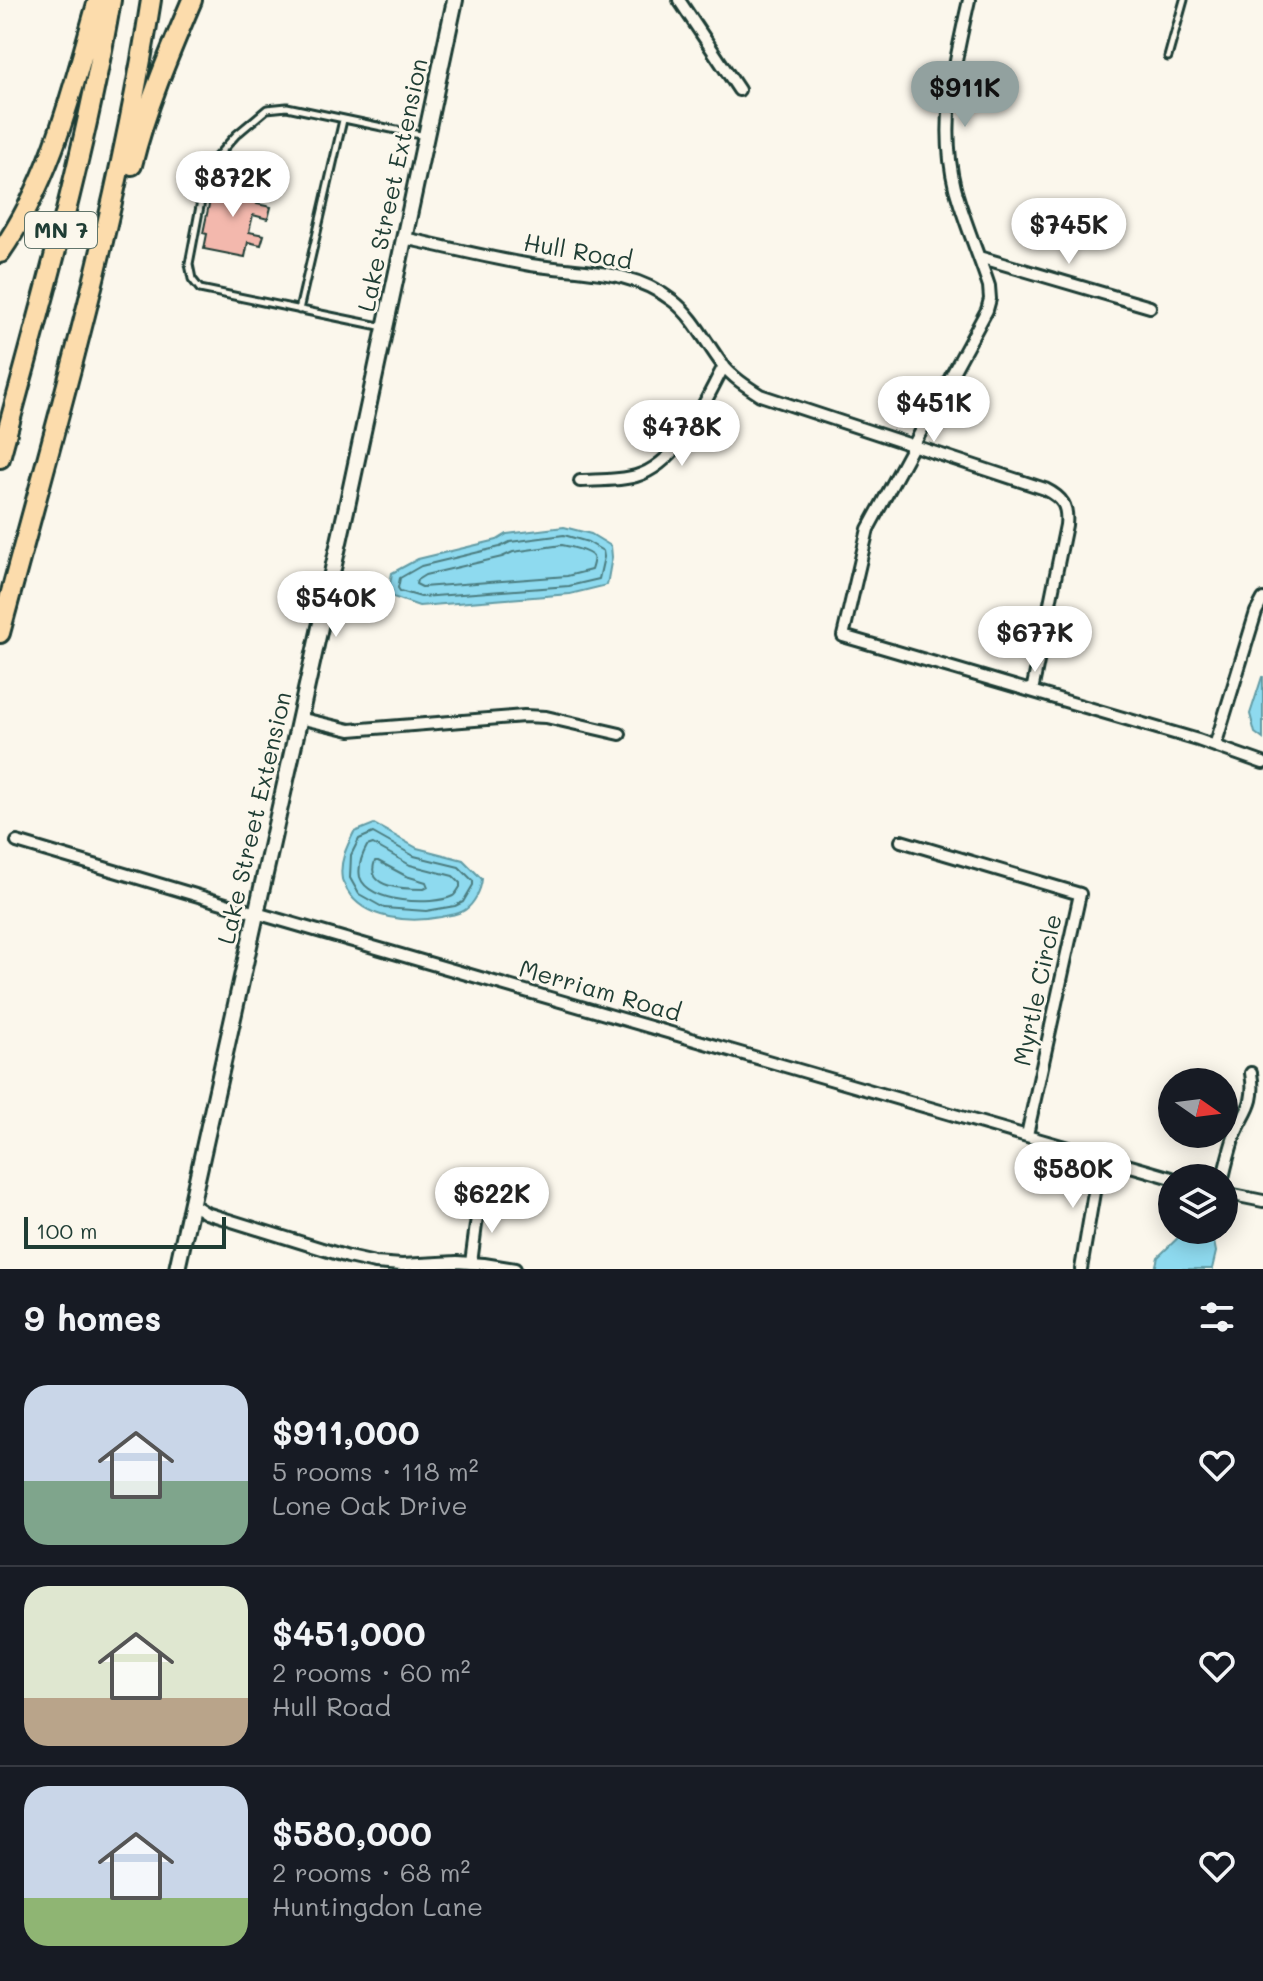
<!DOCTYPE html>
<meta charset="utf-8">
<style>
:root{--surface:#171b24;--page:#20242c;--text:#f1f3f6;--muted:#9ea1a6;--line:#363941;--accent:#92a19f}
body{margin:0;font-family:Mali,sans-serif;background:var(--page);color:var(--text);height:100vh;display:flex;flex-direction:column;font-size:30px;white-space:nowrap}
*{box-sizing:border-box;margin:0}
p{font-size:26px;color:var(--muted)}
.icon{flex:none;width:44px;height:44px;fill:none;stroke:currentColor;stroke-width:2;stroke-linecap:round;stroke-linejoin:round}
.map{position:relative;height:1269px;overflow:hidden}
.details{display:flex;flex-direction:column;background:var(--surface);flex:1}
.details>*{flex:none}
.needle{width:52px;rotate:104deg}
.buttons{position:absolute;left:1158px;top:1068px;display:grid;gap:16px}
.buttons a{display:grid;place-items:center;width:80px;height:80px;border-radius:50%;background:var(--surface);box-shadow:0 4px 20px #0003;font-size:40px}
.scale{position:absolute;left:24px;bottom:20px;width:202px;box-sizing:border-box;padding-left:8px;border:4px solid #1f3d34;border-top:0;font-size:22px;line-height:28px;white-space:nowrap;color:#1f3d34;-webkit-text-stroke:6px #fbf7ec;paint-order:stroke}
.price{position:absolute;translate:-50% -68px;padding:0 18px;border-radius:28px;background:#fff;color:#222;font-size:26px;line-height:52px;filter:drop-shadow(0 2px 4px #0008)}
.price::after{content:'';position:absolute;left:50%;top:48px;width:24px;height:18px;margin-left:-12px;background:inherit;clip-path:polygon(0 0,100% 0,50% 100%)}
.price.selected{background:var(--accent);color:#111}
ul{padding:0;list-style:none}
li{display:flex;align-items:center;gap:24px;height:200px;padding:0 24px}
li+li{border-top:2px solid var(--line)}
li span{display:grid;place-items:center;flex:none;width:224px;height:160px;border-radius:24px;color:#555}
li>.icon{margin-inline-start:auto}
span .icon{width:96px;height:96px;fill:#fffc;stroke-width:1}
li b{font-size:34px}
h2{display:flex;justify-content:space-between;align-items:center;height:96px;padding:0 24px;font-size:34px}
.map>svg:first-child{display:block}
</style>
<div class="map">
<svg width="1263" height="1269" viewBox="0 0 1263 1269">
<rect width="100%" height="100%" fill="#fbf7ec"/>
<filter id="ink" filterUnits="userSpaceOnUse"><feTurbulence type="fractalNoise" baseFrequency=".0125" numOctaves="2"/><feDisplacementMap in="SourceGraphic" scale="16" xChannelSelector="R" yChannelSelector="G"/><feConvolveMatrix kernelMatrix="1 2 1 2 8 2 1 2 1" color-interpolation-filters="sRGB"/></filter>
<g filter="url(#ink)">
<path fill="#8edaef" stroke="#629ba4" stroke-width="2" d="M564,527L591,534L611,546L612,557L607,585L570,594L419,606L393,597L389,589L392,573L418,559L497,540L507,534Z
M1262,677H1263V739L1255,733L1250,714Z
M374,824L417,848L463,860L482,879C481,890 474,904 465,910C458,915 449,915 441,917C410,923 364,920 347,890C346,887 342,881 342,879C339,862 347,846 354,832Z
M1188,1230H1198L1213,1236L1216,1252L1212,1269H1155L1158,1257L1185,1231Z"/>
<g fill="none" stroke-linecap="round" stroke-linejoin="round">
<path stroke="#4b7c7f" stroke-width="2" d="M564,535L588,542L603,551L604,557L599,579L569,586L421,597L400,591L398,588L400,578L421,566L500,547L510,542Z
M562,545C568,546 590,551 593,557C594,559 592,567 591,570L567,576L422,587L416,584L417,580L425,575L502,557L513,552Z
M373,833L414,856L459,867L473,881V885L463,902L455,906L426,911L384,908L359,894L350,878L351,855L359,839Z
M373,844L410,865L453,876L460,883V887C458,890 456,894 453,896C432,906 368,903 360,877C358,867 362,855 367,846Z
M375,861H378L406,876L426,882L428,887L424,889C406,889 364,889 375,861Z"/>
</g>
<path fill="#f3b8ad" stroke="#1f3d34" stroke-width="2" d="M218,180L260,189L257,204L271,207L268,219L253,215L249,232L264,235L261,245L248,242L245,257L204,249L207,234L203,233L211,195L215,196Z"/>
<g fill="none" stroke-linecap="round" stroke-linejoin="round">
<defs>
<path id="service" d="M1168,57L1184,0
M299,310L343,120
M384,327L200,289L192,279L189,264L205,180L212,162L236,135L267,109L287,107L425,136"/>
<path id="minor" d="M679,0L739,90
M969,0C955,62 939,124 955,188C964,221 978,253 989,286L990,299L987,310L868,529L843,636L1198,740L1263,763
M404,238C446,247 489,258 531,265C582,273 630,268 673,301C694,317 706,343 722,364C732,377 746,386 760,395L1045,489C1063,498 1068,506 1066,525L1032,691
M979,257L1150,307
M580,481C598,480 619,481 636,476C680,463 703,404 724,366
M299,718L350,730L524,716L546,717L620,734
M1215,746L1256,612L1263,599
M901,841L1080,894L1027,1135
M17,842L256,913L1172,1178
M1223,1178C1226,1165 1229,1153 1233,1140C1243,1112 1257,1107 1251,1073
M1224,1193L1263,1201
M192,1204L206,1213L348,1257L375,1263L402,1265L457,1262L484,1264L515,1269
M471,1263L479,1202
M1081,1269L1100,1157"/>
<path id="tertiary" d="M177,1269L347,506L455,0"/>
<path id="trunk" d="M132,165C146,108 169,54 192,0
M0,253C53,177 73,87 98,0
M0,458C41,306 85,155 111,0
M0,633C56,424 118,214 151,0"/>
</defs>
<use href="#service" stroke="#1f3d34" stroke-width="11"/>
<use href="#minor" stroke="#1f3d34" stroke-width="16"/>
<use href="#tertiary" stroke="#1f3d34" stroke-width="20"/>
<use href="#trunk" stroke="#1f3d34" stroke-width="24"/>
<use href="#service" stroke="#fbf7ec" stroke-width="5"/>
<use href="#minor" stroke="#fbf7ec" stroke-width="10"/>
<use href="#tertiary" stroke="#fbf7ec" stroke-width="14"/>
<use href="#trunk" stroke="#fcdcac" stroke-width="18"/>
</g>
</g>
<g text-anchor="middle" stroke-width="6" stroke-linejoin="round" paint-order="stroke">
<rect fill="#fbf7ec" stroke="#61756b" stroke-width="2" x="25" y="212" width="72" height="36" rx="6"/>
<g font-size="22" font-weight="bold" fill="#1f3d34">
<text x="61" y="238">MN 7</text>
</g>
<g font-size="24" fill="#1f3d34" stroke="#fbf7ec">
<text transform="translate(393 185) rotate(-78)" y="8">Lake Street Extension</text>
<text transform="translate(578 252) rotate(10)" y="8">Hull Road</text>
<text transform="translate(255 818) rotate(-77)" y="8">Lake Street Extension</text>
<text transform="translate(1038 990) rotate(-78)" y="8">Myrtle Circle</text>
<text transform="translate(600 991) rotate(16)" y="8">Merriam Road</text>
</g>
</g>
</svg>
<div class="buttons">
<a><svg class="needle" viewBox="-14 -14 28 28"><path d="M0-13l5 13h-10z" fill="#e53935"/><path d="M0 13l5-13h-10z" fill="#9ea1a6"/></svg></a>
<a><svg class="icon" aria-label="layers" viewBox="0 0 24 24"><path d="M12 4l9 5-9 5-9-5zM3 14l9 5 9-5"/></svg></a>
</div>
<div class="scale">100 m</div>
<b class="price selected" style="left:965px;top:129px">$911K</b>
<b class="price" style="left:233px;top:219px">$872K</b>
<b class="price" style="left:1069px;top:266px">$745K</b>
<b class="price" style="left:934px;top:444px">$451K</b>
<b class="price" style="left:682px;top:468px">$478K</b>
<b class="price" style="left:336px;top:639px">$540K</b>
<b class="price" style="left:1035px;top:674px">$677K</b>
<b class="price" style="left:1073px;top:1210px">$580K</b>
<b class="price" style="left:492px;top:1235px">$622K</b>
</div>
<section class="details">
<h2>9 homes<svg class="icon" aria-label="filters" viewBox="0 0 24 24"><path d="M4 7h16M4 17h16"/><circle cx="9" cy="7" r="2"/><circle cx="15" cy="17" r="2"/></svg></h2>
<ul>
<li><span style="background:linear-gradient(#c9d6e8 60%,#7fa58c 0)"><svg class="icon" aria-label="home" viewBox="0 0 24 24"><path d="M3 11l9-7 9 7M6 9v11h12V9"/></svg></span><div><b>$911,000</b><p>5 rooms · 118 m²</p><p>Lone Oak Drive</p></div><svg class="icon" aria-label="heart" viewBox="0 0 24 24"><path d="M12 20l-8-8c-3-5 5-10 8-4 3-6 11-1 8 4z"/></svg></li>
<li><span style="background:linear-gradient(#dfe7d0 70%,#b9a48a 0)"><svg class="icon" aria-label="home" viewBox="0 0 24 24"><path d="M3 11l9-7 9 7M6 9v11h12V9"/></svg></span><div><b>$451,000</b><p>2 rooms · 60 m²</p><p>Hull Road</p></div><svg class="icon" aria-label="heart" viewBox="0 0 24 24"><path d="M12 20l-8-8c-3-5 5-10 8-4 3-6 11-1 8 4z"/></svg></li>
<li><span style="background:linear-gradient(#c9d6e8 70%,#8fb573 0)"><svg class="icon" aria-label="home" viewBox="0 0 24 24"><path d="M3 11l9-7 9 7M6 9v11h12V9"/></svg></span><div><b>$580,000</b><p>2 rooms · 68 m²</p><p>Huntingdon Lane</p></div><svg class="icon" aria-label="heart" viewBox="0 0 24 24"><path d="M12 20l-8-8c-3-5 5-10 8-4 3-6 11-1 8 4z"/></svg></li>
</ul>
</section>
